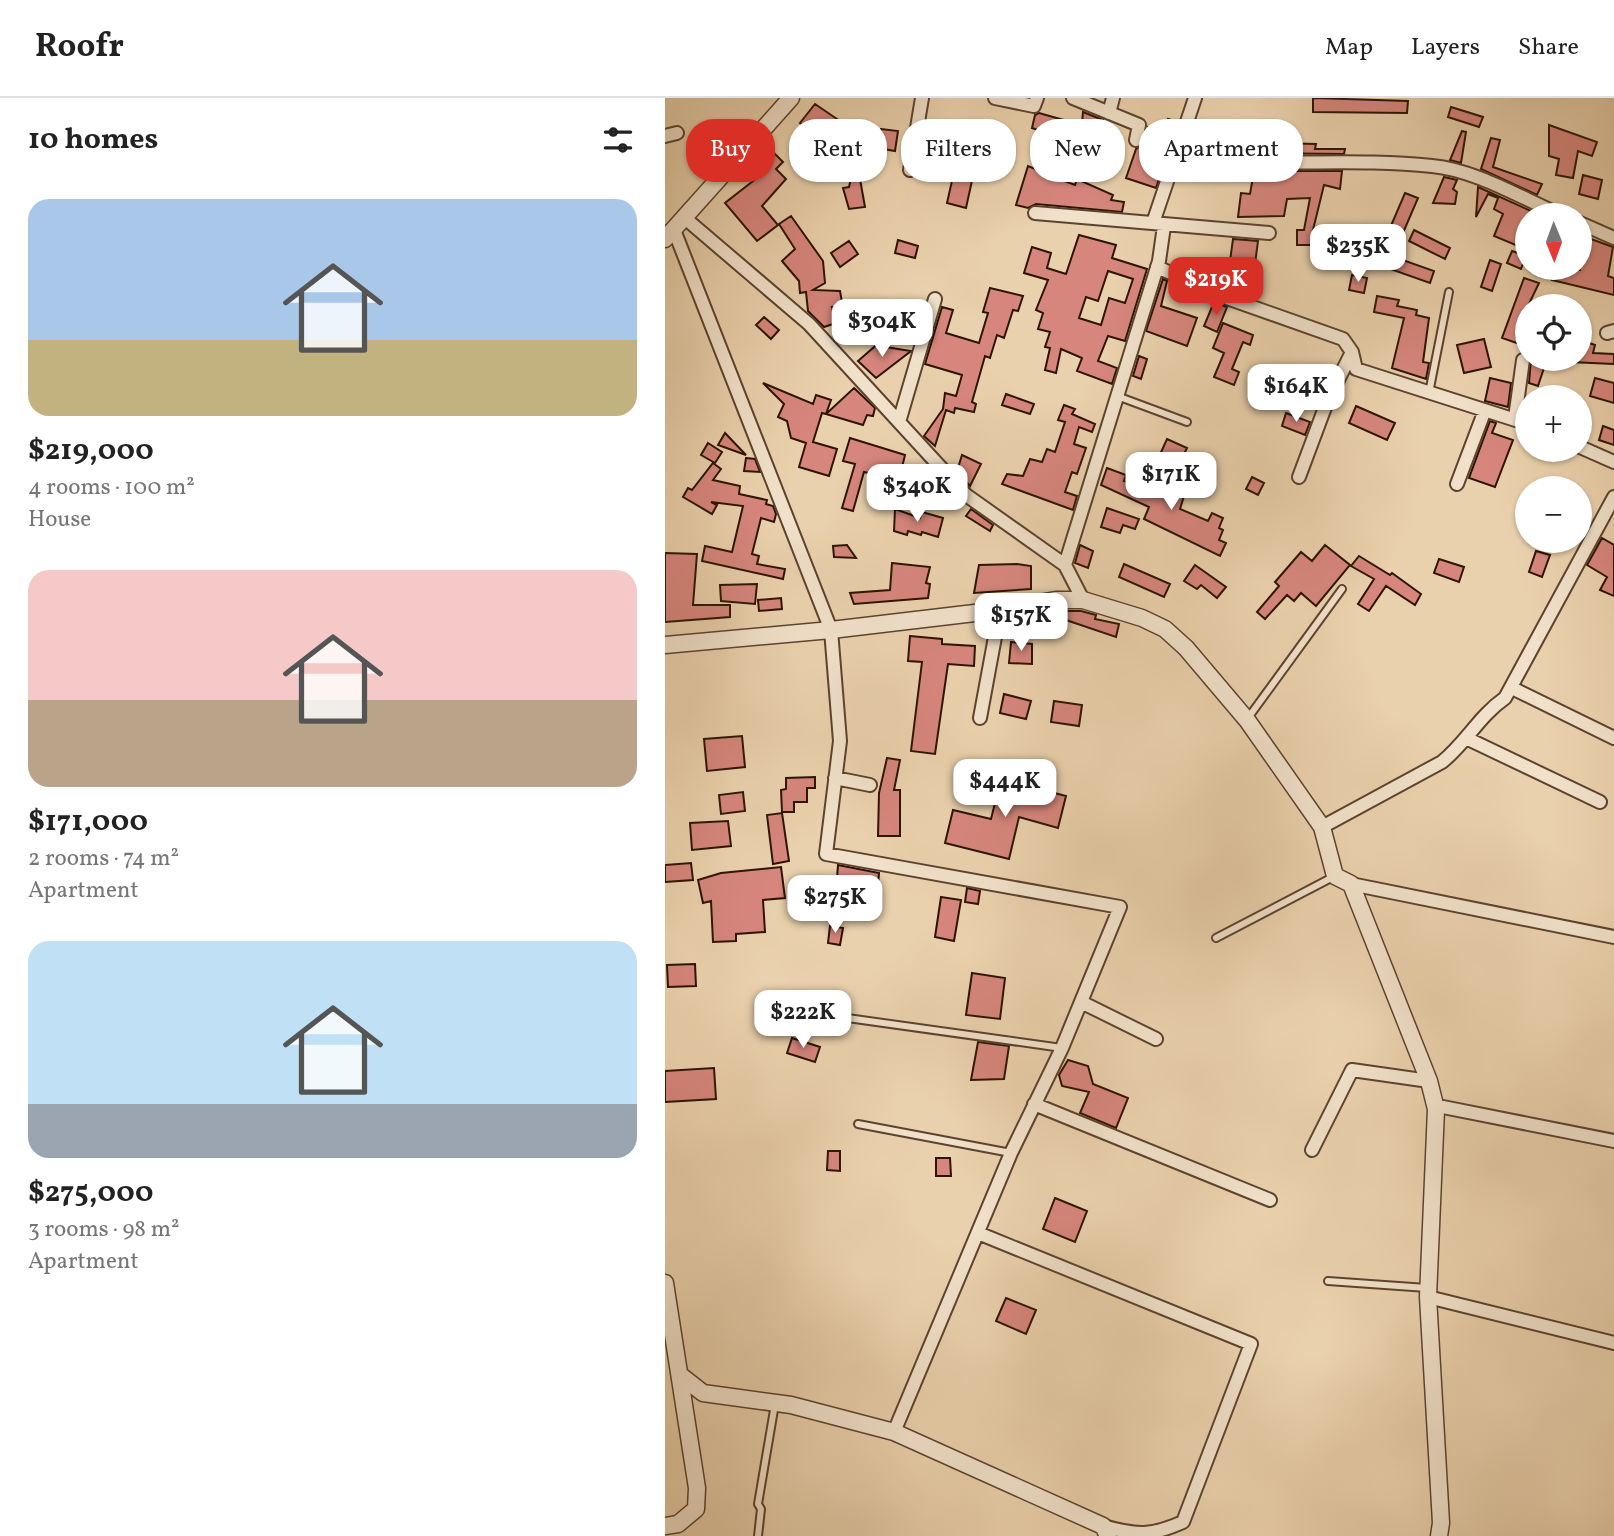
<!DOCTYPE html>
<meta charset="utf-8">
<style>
:root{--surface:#fff;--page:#f2f2f2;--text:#222;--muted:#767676;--line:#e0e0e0;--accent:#d93025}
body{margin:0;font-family:Vollkorn,serif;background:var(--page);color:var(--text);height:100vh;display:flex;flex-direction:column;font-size:26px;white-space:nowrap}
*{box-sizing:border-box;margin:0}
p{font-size:23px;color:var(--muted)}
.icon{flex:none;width:38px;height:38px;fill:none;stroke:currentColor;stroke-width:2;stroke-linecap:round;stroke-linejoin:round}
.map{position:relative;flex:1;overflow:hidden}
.drawer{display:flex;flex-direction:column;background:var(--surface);width:665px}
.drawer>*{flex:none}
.hud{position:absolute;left:21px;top:21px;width:665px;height:63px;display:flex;gap:14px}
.needle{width:46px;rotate:179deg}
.buttons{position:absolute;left:850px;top:105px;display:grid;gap:14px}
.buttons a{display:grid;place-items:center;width:77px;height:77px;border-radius:50%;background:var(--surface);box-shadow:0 2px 5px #0004;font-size:35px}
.price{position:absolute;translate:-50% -60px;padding:0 16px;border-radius:14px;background:#fff;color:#222;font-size:23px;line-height:46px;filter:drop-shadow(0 2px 4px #0008)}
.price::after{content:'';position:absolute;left:50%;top:42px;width:21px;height:16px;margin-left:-10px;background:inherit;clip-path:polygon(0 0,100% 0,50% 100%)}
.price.on{background:var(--accent);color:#fff}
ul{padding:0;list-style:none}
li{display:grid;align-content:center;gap:14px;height:371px;padding:0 28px}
li span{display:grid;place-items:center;height:217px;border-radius:21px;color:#555}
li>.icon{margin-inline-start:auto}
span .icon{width:126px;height:126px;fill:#fffc;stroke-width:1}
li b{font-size:30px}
h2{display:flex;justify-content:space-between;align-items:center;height:84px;padding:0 28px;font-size:30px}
.tag{padding:0 24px;border-radius:28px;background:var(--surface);box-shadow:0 2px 5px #0004;font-size:24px;line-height:63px}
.tag.on{background:var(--accent);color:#fff}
header{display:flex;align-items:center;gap:42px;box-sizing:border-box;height:98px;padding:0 35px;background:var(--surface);border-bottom:2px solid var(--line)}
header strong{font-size:33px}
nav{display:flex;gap:38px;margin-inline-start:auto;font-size:24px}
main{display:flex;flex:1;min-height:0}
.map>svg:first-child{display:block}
</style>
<header>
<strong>Roofr</strong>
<nav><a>Map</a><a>Layers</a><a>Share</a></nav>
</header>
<main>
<section class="drawer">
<h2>10 homes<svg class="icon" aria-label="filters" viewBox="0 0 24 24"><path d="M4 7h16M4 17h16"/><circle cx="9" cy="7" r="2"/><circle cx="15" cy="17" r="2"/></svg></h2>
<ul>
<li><span style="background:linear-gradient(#a9c7e8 65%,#c2b280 0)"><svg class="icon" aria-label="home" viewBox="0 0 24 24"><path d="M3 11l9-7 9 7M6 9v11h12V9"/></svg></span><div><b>$219,000</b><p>4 rooms · 100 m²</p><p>House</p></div></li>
<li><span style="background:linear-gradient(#f6c9c9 60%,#b9a48a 0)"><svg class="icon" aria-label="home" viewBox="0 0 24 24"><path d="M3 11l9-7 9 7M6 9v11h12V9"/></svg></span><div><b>$171,000</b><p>2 rooms · 74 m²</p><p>Apartment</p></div></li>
<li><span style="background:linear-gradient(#bfe0f5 75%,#9aa5b1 0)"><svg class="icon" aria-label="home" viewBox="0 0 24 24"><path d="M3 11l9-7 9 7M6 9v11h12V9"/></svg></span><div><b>$275,000</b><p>3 rooms · 98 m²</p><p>Apartment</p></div></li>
</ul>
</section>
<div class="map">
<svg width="949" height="1438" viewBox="0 0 949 1438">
<rect width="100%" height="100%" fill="#ead1ad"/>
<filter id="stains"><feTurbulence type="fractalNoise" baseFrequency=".00286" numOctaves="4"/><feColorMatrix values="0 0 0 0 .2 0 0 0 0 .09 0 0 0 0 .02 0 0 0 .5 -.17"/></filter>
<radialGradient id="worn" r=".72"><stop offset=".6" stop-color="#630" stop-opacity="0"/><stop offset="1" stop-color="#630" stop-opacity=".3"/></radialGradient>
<path fill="#d7867d" stroke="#2d1403" stroke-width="2" fill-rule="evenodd" d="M648,0L743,3L742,15L648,14Z
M150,6L188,32L160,71L146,58L159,43L135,25Z
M786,9L818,19L814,29L783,19Z
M418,14L438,22L436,49L415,48Z
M374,15L402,23L396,40L367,30L370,17Z
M503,21L513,24L491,90L461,80L471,51L479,44L483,29L498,34Z
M597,25L612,26L610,45L651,46L650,51H680L679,56L592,55Z
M884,27L932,44L927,58L913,53L908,80L891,77L894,61L884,58Z
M216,31L233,33L230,53L212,50Z
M797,33L801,34L796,65L785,62Z
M826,40L835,42L828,69L877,86L872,97L816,71Z
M312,44L327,47L325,57L310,55Z
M387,54L398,57L391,80L410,87L412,81L448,97L446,102L459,104L457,114L371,106L363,110L351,107L363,68L380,75Z
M109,55L118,64L111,71L121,81L97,108L113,127L92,143L60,105L97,76L93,72Z
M191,59L200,109L184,111L178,90L184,89Z
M291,65L310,69L301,110L282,105Z
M589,73H677L675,91L659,87L648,132H661L662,147H632V132H639L645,100L622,101L619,118L573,119L576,95L585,96Z
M918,77L937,82L933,101L914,96Z
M779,79L792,82L788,91L792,94L790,106L768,105Z
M813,89L866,113L853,148L829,138L838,116L829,111L833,100L823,96L811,119Z
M740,95L753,100L738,135L725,130Z
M126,118L158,163L160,185L148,192L175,193L178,210L167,209L171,225L159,229L143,213L141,194L135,195L134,183L117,163L130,151L114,126Z
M749,132L785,150L780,161L744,143Z
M414,137L451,147L447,160L482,171L460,243L443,238L433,263L452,270L447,286L412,273L417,260L396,251L391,275L380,272L385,250L380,249L385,234L373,231L378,215L371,212L383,182L359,175L367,149L386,155L382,170L401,176ZM443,173L468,181L460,205L444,200L436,227L414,220L421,199L433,203Z
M915,137L948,149L943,178L949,180V197L887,182L892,170L915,172Z
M568,141L593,143L590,166L565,163Z
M233,142L253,148L250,160L230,155Z
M184,143L193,156L175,169L166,155Z
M847,153L861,158L856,171L842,165Z
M715,154L769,173L765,185L711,166Z
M825,162L836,166L827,193L816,189Z
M687,177L702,180L699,195L684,192Z
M859,180L874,185L863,208L860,248L837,240Z
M498,181L502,183L496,208L532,220L522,248L481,233Z
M325,190L358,198L353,213L348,212L339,240L332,237L325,260L320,258L307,304L311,306L309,314L290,310L289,315L281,312L270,348L259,338L278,311L280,295L291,298L297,277L260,266L277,209L288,212L281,235L314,245L323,215L318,214Z
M712,198L734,202L732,208L752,212L751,217L764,220L758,264L764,265L761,281L727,270L739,220L709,214Z
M549,204L562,209L552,234L539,228Z
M99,219L114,232L106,241L91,227Z
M558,225L588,237L585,247L578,244L567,271L574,274L569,287L549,279L559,255L548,250Z
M819,241L826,269L799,275L792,247Z
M915,242L930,247L928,255L949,256V266L905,264V261H915Z
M216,243L221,249L246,253L211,280L193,263Z
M474,258L482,261L476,281L468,278Z
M866,261H882L873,288L864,285Z
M625,271L662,284L657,295L619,286Z
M825,280L846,285L843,309L820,303Z
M930,280L949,285V305L925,298Z
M98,285L148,306L151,297L166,302L161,316L157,315L148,344L172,351L164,378L134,369L141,345L126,340L122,323L113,319L119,306Z
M189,290L210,310L208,318L202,317L198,327L161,316Z
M341,296L369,306L365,316L337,307Z
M399,307L410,311L407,316L430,326L427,334L414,329L409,346L421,350L412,376L407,374L400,394L412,398L408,412L337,386L342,376L358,378L365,361L377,364L382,351L390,354L400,324L393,322Z
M691,308L730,325L722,342L684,325Z
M621,315L645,324L640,337L617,328Z
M825,323L831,325L827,335L848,342L830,389L804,380Z
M938,328L949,332V347L934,342Z
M60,335L81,357L53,347Z
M185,340L240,357L234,382L199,374L188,413L177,410L190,366L178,363Z
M502,341L522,350L511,372L492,363Z
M43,345L57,354L50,365L36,357Z
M297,357L316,366L305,388L288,370L295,372L293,370Z
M81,360L90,361L95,374L79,373Z
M48,365L56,371L48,382L75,388L74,396L102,402L101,406L108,408L111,416L109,424L96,420L87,456L94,458L92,466L120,471L118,481L37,463L40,448L67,454L78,408L46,404L52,407L47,416L18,399L23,390L27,392Z
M264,370L276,383L273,393L260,390Z
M442,370L461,377L459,383L500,399L503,382L523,385L515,411L543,423L547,415L558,420L554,430L558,432L554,442L561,445L555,458L479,421L484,409L436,387Z
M587,379L599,385L593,397L581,391Z
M442,410L474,421L470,431L458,427L455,435L436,429Z
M230,411L255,420L257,414L278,420L273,439L257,434L256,437L243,433L242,437L229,433Z
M306,411L328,427L325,433L301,418Z
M937,440L949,447V498L935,492L942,479L922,467Z
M182,447L191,460L169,459L168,448Z
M415,447L428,453L423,470L410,465Z
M660,447L685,467L651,508L636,495L629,503L622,497L600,521L592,514L614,488L610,484L636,454L647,463Z
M871,453L885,457L877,479L864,474Z
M0,455L32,456L28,507H65V519L0,524Z
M694,458L725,477L727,475L756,496L750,507L721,488L704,513L693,506L709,481L686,468Z
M774,461L799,469L794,484L769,475Z
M227,465L265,469L261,485L265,486L263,500L189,506L185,495L225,492Z
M352,466L366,468V491L309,495L314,467Z
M459,466L505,486L499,499L454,479Z
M530,467L561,489L552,500L536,487L532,491L519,483Z
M92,486L90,506L56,503L55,487Z
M116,500L117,511L94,513L93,502Z
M400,513H416L431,517L430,521L454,526L451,539L398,521Z
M245,538L277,541V546L310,548L309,568L283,566L270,656L246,653L257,564L243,563Z
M346,544L367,546V566L344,565Z
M339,596L366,603L361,621L335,615Z
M389,603L417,607L414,628L386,624Z
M77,638L80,669L42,673L39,641Z
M222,660L235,662L229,692H235V738H213L214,695Z
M150,679V690H142V704H129V714H117L116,692L121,691V680Z
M336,681L401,698L393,730L354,719L344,761L280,745L288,712L326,721Z
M78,694L80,713L56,716L54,697Z
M117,715L124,763L108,766L102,717Z
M63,723L66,748L27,752L25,725Z
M26,765L28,782L0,784V767Z
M173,767L214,775L213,787L172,780Z
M116,769L120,800L98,802L100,834L71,836V843L48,844L46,803L38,805L33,782L56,775Z
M302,790L315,793L313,806L300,804Z
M276,799L296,802L289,843L270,839Z
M165,828L178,830L175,847L163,845Z
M30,866L31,888L3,889L2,867Z
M307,875L340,880L335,921L301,917Z
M127,940L155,949L150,964L122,955Z
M313,944L344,948L339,981L306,982Z
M403,962L423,968L428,986L463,1000L451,1030L415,1015L424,994L397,988L394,977Z
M49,970L51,1001L0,1004V973Z
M163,1053H175V1073L162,1072Z
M271,1060H285L286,1078H271Z
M390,1100L422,1113L410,1144L378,1131Z
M341,1200L371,1212L361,1236L331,1223Z"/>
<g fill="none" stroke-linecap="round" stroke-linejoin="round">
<defs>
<path id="service" d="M764,295L784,194
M452,298L522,324
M583,620L677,491
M551,840L668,779
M154,916L397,950
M193,1026L346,1055
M663,1183L762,1190
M93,1438L96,1411L93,1406L110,1306"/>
<path id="minor" d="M330,0L369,8L372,0
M408,0L474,27L471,42
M444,15L448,0
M0,38L12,35
M511,58C597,71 682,59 767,68C811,72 856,100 896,117
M245,72L257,0
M370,115L604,135
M21,121L144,226L301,397L400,467L418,502
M488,125L530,0
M915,125L949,140
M9,132L166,532L175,643L161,756L455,809L397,950L346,1055L229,1334
M492,169L562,200L678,241L687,254L691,271L863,326
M942,235L949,233
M850,320L858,262
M234,324L270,201
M915,349L949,364
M634,379L662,304L687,254
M792,386L820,312
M400,467L494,163L499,128
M847,590L949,640
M315,620L335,512
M801,640L935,704
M170,680L205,687
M657,729L777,664C801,645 814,618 840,600L949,399
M686,786L949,839
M416,904L491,941
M369,1006L605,1102
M771,1011L778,1009L949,1043
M647,1052L687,972L764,983
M313,1135L586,1246L518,1424C486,1438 473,1438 438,1428
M763,1199L949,1245"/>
<path id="tertiary" d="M0,141L126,0
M0,547L166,532L335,512L391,502H418L477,520L500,531L521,550L582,622L657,729L670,778L686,786L764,983L771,1011L763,1199L776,1425L774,1438
M0,1185L32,1390L31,1411L13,1426L0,1428
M15,1277L38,1295L126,1307L229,1334L438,1428L443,1438"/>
</defs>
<use href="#service" stroke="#5c432e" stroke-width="10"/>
<use href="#minor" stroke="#5c432e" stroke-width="16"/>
<use href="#tertiary" stroke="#5c432e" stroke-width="19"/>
<use href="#service" stroke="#f1e1ca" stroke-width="6"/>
<use href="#minor" stroke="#f1e1ca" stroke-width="12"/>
<use href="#tertiary" stroke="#f1e1ca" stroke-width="16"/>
</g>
<rect width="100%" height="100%" filter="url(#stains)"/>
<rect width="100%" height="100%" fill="url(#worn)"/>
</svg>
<div class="buttons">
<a><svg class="needle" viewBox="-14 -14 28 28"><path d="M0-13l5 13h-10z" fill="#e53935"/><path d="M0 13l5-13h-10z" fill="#767676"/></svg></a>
<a><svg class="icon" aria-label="locate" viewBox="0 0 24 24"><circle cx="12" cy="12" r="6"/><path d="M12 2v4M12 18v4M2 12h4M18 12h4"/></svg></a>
<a>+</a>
<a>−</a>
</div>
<b class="price" style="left:693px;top:186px">$235K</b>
<b class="price on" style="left:551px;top:219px">$219K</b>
<b class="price" style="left:217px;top:261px">$304K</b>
<b class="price" style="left:631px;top:326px">$164K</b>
<b class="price" style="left:506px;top:414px">$171K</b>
<b class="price" style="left:252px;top:426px">$340K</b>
<b class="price" style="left:356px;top:555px">$157K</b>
<b class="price" style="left:340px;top:721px">$444K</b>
<b class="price" style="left:170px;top:837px">$275K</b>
<b class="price" style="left:138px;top:952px">$222K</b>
<div class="hud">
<a class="tag on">Buy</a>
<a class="tag">Rent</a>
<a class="tag">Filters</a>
<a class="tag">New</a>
<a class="tag">Apartment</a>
</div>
</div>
</main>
